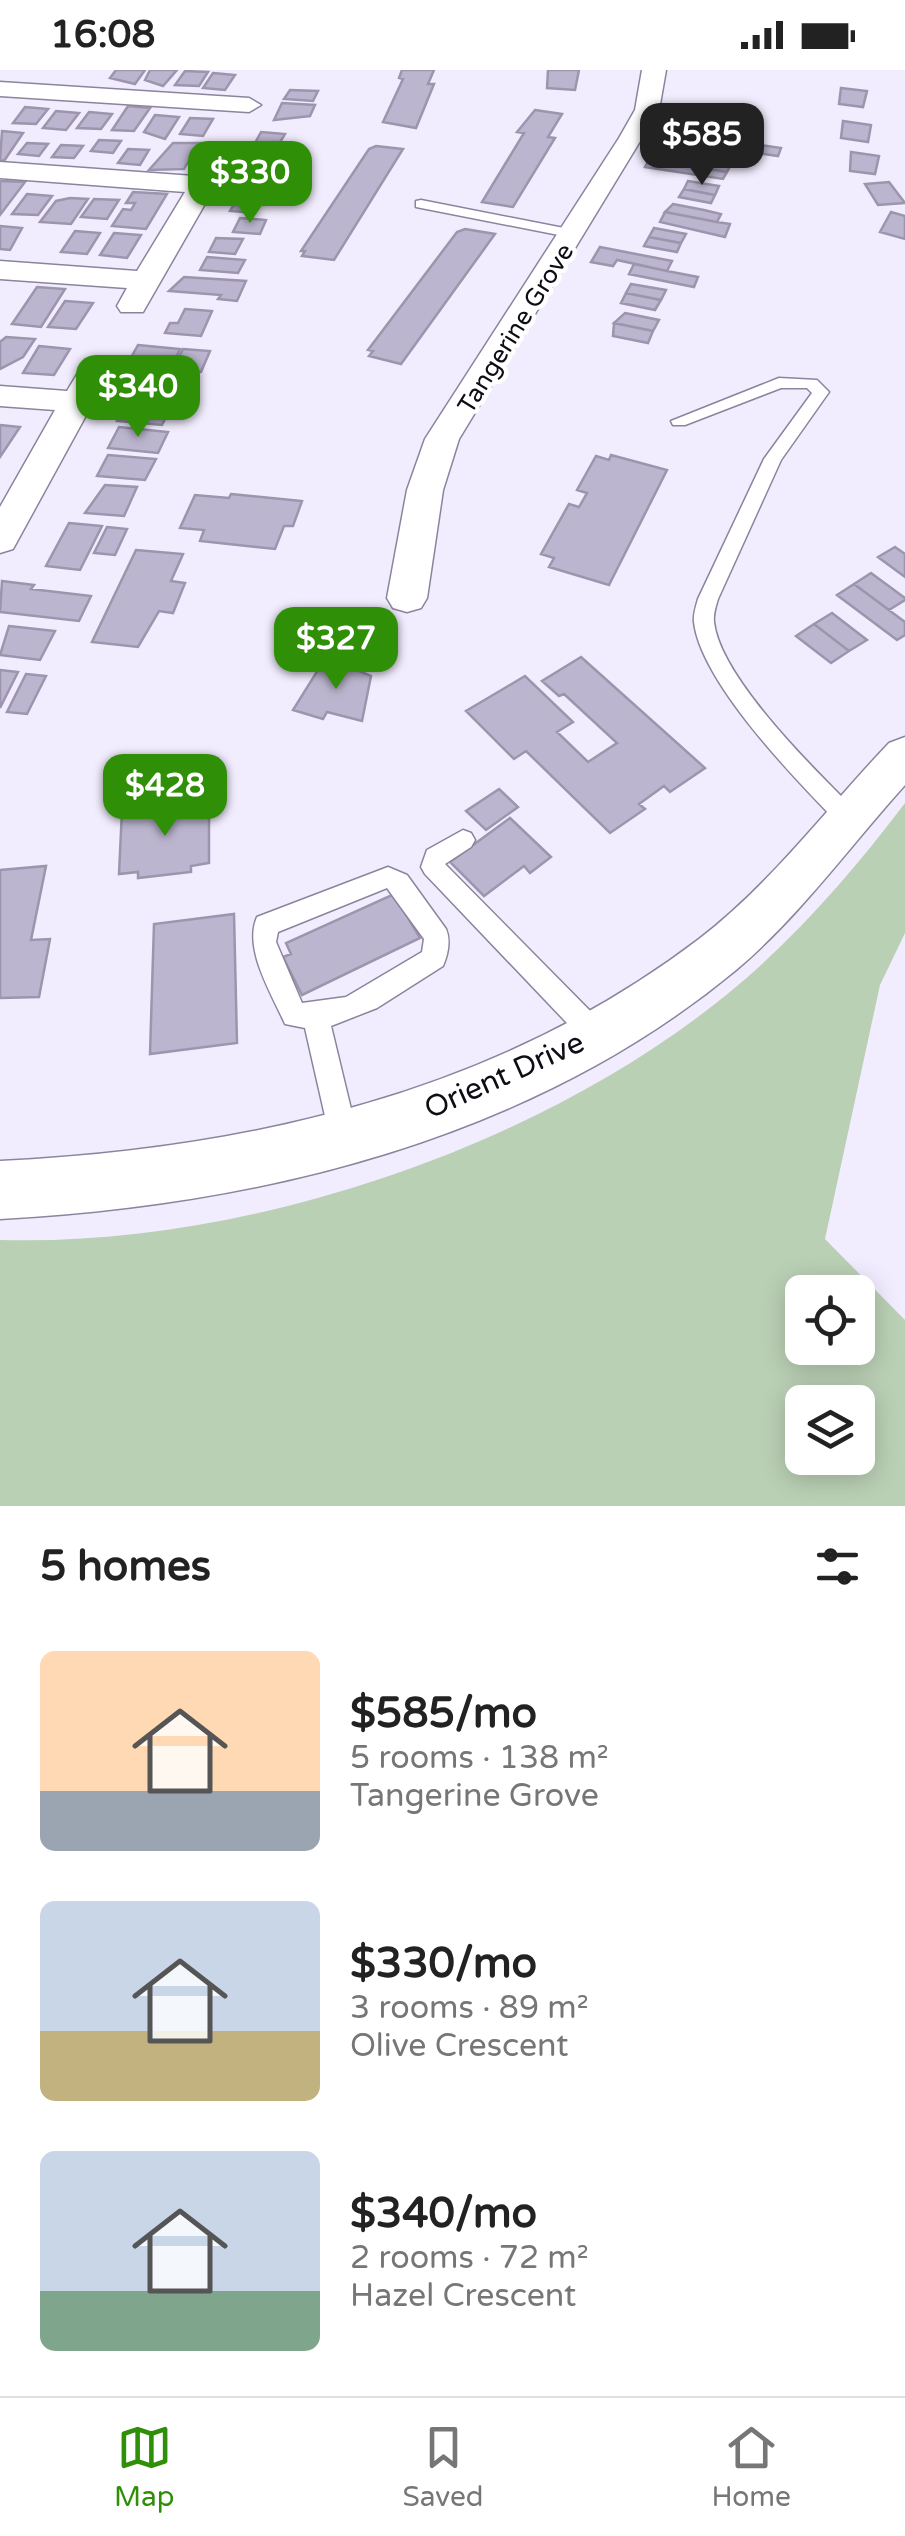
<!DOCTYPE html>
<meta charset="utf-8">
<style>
:root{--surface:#fff;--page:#f2f2f2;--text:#222;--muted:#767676;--line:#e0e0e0;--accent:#2f8f06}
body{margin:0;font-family:"Varela Round",sans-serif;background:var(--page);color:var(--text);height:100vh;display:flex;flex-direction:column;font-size:38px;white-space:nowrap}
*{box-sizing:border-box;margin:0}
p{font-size:32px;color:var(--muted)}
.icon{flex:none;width:55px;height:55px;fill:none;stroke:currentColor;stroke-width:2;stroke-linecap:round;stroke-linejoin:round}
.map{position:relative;height:1436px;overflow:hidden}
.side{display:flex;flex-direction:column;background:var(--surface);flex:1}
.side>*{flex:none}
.tools{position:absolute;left:785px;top:1205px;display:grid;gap:20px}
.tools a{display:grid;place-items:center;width:90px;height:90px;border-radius:15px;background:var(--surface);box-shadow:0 5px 25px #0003;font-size:50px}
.price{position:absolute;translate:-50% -85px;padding:0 22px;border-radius:20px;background:var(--accent);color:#fff;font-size:32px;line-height:65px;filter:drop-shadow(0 2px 5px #0008)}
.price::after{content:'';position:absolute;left:50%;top:60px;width:30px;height:22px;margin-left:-15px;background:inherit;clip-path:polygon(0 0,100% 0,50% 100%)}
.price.on{background:#222;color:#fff}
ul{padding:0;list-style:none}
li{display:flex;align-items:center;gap:30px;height:250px;padding:0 40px}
li span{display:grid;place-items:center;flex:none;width:280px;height:200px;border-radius:15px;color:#555}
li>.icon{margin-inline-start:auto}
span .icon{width:120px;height:120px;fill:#fffc;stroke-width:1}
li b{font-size:42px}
h2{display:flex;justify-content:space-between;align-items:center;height:120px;padding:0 40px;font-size:42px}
.status{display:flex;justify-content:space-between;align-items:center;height:70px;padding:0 50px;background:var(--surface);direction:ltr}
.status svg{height:28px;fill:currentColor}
.dock{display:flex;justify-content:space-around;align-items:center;height:140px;border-top:2px solid var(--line);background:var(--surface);font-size:28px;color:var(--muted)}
.dock a{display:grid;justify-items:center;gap:5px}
.dock .on{color:var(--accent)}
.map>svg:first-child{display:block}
</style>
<div class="status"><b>16:08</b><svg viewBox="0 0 49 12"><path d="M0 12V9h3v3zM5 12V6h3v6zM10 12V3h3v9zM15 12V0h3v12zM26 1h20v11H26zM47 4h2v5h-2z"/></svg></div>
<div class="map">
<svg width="905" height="1436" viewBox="0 0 905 1436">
<rect width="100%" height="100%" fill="#f2edfe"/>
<path fill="#bad0b5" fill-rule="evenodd" d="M905,733V863L880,915L825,1169L905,1250V1436H0V1170C244,1177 536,1079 725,926C793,871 852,803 905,733ZM802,1222H858V1278H802ZM858,1332V1388H802V1332Z"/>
<path fill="#bcb5cf" stroke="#9c95ad" stroke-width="2.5" d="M116,0H145L135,14L110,8Z
M150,0H177L163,16L145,10Z
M402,0H434L428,14H434L416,58L383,52L403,9L399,8Z
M548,0H579L575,20L547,18Z
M185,1L208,2L199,16L175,15Z
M213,3L235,5L225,20L203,18Z
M841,18L867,21L863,37L839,34Z
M290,20L318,21L313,31L284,29Z
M282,33L315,35L310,46L274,50Z
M128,36L150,38L134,61L112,60Z
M25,37L48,39L36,54L13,53Z
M535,40L562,44L548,67L555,68L513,137L482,132L524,63L517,62Z
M56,41L79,43L66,60L43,58Z
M89,42L112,44L101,59L77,58Z
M155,45L179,47L165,69L144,62Z
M715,47L744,51L742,58L713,55Z
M190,48L213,49L203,66L180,64Z
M843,51L871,55L868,72L841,68Z
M2,61L23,63L4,91L0,90Z
M261,62L285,64L279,74L255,73Z
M706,66L735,71L731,79L701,74Z
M99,70L121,71L113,83L91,81Z
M27,73L48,74L39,86L18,84Z
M173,73H208L196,92H188L184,99L149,100Z
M747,73L781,78L778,86L743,81Z
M701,74L731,79L727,86L698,81Z
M61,75L83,76L74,88L52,87Z
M253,76L278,78L270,92L239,90Z
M376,76L403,79L334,190L302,186L305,181H301L369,79Z
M128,79L149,80L140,95L118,93Z
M851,82L879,86L875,104L850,101Z
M650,88L696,97L727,102L723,109L645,97Z
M700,89L731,94L727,102L696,97Z
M235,92L253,95L289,97L283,109L246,107L248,103L230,102Z
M243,110L285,113L278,126L236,123Z
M0,111L25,112L0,145Z
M688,111L719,116L715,125L684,119Z
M889,112L905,133L878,135L865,114Z
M684,119L715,125L711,133L679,127Z
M133,122L167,124L146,159L112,156L123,139L131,140L135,133H126Z
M27,124L52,126L38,145L12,144Z
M70,128L88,129L71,154L40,152L56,131Z
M94,129L119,130L107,149L81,147Z
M237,129L261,131L255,143L230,141Z
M673,134L704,140L721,144L717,152L665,142Z
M665,142L717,152L730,154L725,167L660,152Z
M891,142L905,146V169L880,162Z
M240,148L266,150L260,164L233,162Z
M0,156L22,158L10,180L0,179Z
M654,158L686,164L681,173L649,167Z
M465,159L495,164L401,294L369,286L373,281L368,280L457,162Z
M75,161L100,163L87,184L61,182Z
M114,163L141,165L127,188L100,185Z
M649,167L681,173L677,182L644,176Z
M216,168L243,169L235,184L209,182Z
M600,177L672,191L667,201L617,190L613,196L591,192Z
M207,187L245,190L238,203L200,200Z
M634,194L667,201L698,207L694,217L629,204Z
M184,207L246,211L237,231L218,229L221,225L169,221Z
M631,214L666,220L661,230L626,223Z
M37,217L65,219L41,257L12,254Z
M626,223L661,230L655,240L621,233Z
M65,231L93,233L76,259L48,257Z
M185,239L212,241L201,266L165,263L170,253H178Z
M625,243L659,250L653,261L614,253Z
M614,253L653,261L648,273L613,266Z
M6,267L35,269L23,287L0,299V272Z
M138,275L180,279L171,297L128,293Z
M39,276L70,279L54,305L23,303Z
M183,279L210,281L201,302L186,301L190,294L176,293Z
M141,305L185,308L176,327L132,323Z
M128,331L172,335L162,355L117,351Z
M0,355L20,357L0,387Z
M119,357L168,362L158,383L108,378Z
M108,385L156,389L145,410L97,406Z
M611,385L667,400L609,515L549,497L554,488L541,484L569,434L579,437L587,423L577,420L596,386L609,390Z
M105,415L137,417L124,446L85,443Z
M231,424L302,431L293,456H284L275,479L200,471L204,460L180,458L195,425L229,428Z
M69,453L102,456L80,500L46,496Z
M107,457L127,459L115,485L94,483Z
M895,477L905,484V507L878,487Z
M136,480L183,484L171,511L185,513L173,543L159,541L138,577L92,572Z
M871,503L905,528V530L889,540L854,514Z
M2,511L34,515L31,519L91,526L79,551L0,542Z
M854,514L905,552V565L897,570L837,525Z
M832,543L867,570L849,581L814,554Z
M814,554L849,581L831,593L796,566Z
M9,556L55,561L40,590L0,585Z
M326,587L371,606L362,651L327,642L323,649L293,640Z
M581,587L705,698L670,722L664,716L639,734L645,739L610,763L526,681L514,689L466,641L525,606L573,652L557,662L588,692L617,673L564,624L559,626L542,611Z
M0,600L18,602L0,638Z
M26,604L46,606L27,644L7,642Z
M499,719L518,737L486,760L466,741Z
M209,730V793L191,796V802L138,808V802L119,804L122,740Z
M510,748L551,787L530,803L524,796L484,826L450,792Z
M46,796L31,870L50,869L39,927L0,928V800Z
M394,824L420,868L302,925L283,887L291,884L286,873Z
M234,844L237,973L150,984L154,854Z"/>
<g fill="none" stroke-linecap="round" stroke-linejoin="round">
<defs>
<path id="service" d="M421,130L574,160L581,164L574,168L416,137V131Z
M779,308L817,310L829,322L781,390L718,529C716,536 713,544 714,552C720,608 817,702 857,742L860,749L857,756H841C798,712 701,613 694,552C693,545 696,536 698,529L764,389L812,323L807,318H781L685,355H673L671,351Z
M463,760L471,763L475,770L471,777L445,794L604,955L608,964L604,973L595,976L586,973L425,804L421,797L427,780Z
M388,797L407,805L446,859C451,871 448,884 443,896L377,938L331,956L358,1068L354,1078L344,1082L334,1078L330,1068L305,958L285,954C272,924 243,879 257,847ZM387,818L424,869L422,882L346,927L302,933L276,872L278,862Z"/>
<path id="minor" d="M642,0H666L659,40L459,369L443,420L427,528L421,538L407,542L393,538L387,528L407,420L425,369L619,68L635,40Z
M0,12L249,28L261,35L249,42L0,26Z
M216,84L229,92L143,242H121L117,236L127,218L0,209V191L137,201L185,122L0,108V92L194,106L207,86Z
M96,288L112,298L13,479L0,483V437L55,340L0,336V316L67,321L85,291Z
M905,667V715C849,777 800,846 736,900C531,1070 260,1135 0,1149V1091C249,1079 497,1023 699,869C771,814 827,738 889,673Z"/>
</defs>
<use href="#service" stroke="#8b849d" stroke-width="3"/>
<use href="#minor" stroke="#8b849d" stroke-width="3"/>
<use href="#service" fill="#fff" fill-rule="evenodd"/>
<use href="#minor" fill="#fff" fill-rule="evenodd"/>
</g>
<g text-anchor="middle" stroke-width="9" stroke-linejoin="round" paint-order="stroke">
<g font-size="25" fill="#0e0c14" stroke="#fff">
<text transform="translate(515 258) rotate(-58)" y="9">Tangerine Grove</text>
</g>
<g font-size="30" fill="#0e0c14" stroke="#fff">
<text transform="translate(504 1005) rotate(-24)" y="10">Orient Drive</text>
</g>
</g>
</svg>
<div class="tools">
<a><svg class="icon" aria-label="locate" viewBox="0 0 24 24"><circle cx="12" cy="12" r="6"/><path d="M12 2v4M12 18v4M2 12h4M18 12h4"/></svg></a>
<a><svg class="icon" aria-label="layers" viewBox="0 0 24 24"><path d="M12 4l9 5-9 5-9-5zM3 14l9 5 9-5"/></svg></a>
</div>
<b class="price on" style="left:702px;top:118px">$585</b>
<b class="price" style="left:250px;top:156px">$330</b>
<b class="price" style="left:138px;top:370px">$340</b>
<b class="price" style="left:336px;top:622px">$327</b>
<b class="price" style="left:165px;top:769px">$428</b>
</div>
<section class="side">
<h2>5 homes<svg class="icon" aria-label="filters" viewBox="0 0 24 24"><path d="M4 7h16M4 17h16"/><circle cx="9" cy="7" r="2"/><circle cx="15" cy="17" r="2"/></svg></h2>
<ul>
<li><span style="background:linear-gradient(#ffd9b3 70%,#9aa5b1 0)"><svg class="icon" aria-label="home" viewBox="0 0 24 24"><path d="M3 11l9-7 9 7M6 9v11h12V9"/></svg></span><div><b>$585/mo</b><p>5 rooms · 138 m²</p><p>Tangerine Grove</p></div></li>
<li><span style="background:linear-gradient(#c9d6e8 65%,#c2b280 0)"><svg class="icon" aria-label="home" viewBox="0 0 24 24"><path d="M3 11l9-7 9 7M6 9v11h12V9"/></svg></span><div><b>$330/mo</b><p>3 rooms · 89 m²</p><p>Olive Crescent</p></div></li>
<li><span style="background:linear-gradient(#c9d6e8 70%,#7fa58c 0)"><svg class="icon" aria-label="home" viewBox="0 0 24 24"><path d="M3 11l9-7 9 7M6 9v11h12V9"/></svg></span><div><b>$340/mo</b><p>2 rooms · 72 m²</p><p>Hazel Crescent</p></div></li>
</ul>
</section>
<nav class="dock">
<a class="on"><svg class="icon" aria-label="map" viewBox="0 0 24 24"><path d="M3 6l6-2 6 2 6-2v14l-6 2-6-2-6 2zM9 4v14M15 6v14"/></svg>Map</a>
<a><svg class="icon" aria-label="saved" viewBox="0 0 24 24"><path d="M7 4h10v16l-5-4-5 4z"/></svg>Saved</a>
<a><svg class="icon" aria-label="home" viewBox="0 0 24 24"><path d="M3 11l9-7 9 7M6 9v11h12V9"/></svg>Home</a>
</nav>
